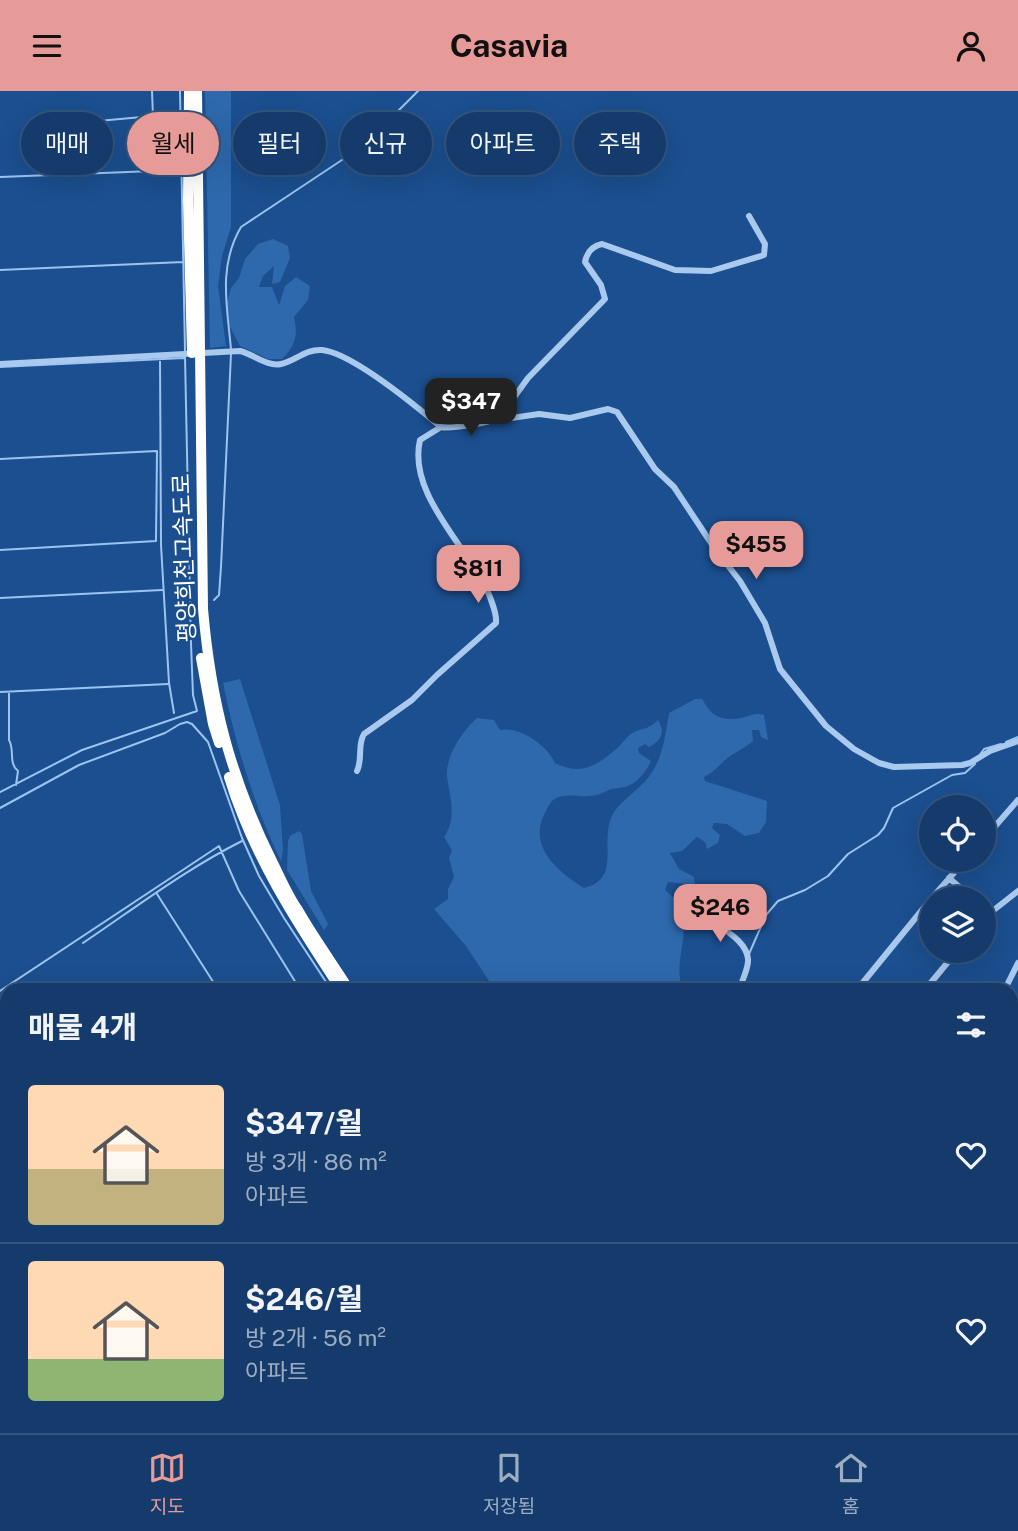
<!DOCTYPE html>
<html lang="ko">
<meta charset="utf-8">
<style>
:root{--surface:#143b6b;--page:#214673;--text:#f1f3f6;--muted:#9dadc1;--line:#33557e;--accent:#e69b98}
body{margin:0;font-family:"Public Sans","Noto Sans KR",sans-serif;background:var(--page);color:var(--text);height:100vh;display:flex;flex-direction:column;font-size:26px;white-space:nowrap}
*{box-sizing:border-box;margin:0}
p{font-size:23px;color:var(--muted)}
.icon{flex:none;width:38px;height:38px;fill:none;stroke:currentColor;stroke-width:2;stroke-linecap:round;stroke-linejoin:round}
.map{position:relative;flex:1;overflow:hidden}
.sheet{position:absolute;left:0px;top:892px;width:1018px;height:450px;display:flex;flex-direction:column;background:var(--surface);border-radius:21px 21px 0 0;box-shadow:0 7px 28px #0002,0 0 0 2px var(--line)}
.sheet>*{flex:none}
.guide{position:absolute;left:21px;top:21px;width:976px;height:63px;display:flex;gap:14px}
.controls{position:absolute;left:919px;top:704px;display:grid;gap:14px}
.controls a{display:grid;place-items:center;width:77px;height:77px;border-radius:50%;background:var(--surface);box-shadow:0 7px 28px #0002,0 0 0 2px var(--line);font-size:35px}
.price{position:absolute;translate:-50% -60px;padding:0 16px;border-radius:14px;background:var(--accent);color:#111;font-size:23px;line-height:46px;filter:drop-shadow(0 2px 4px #0008)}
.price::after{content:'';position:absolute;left:50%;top:42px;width:21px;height:16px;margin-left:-10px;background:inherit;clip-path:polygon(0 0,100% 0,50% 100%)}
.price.selected{background:#222;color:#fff}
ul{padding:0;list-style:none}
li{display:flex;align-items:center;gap:21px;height:175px;padding:0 28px}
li+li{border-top:2px solid var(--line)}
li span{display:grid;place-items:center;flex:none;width:196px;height:140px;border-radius:7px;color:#555}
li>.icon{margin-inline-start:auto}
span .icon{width:84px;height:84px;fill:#fffc;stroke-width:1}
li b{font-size:30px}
h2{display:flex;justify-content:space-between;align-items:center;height:84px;padding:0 28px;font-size:30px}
.chip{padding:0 24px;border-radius:32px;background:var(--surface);box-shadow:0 7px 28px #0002,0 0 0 2px var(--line);font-size:24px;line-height:63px}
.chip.selected{background:var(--accent);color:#111}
header{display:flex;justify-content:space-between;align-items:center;height:91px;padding:0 28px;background:var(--accent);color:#111;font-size:32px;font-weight:700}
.tab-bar{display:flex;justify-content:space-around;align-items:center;height:98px;border-top:2px solid var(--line);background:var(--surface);font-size:19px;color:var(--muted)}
.tab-bar a{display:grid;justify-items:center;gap:4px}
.tab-bar .selected{color:var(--accent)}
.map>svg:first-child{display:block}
</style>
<header><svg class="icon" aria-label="menu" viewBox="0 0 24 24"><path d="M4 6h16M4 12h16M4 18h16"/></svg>Casavia<svg class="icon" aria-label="person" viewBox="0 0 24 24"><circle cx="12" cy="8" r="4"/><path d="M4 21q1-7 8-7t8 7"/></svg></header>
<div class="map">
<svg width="1018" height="1342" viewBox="0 0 1018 1342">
<rect width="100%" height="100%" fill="#1b4f8f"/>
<path fill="#2e69ad" d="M205,0H231V136L222,165L218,195L226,255L210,257Z
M273,148L288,155L290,167L280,191L272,193L274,175L263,185L259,196H272L279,214L285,195L296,186L310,195L308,209L294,226C298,244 296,254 282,268H268L240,255L229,234L227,212L231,197L239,187L245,168L258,153Z
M240,588L280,714L283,760L281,770C253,712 236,655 223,592Z
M695,608H702C712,626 721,630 741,627C751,625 754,621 764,624L768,649L761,646L759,639H752L753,650C744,658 732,662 723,671C716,678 713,681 704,686L705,690L767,710L766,731L759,742L745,745L727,733L714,732L712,737L720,744L718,752L707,758L705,751L697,746L682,760L670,762L679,778L694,786L695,794L668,791L665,799C668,802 674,806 677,810C694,833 674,867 681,892L675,897L660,893L642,899L529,900L533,893L522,891L514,899H495L466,855L434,818L448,808V798L454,786L449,767L452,759L444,746C457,728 450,706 447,686C445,666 463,639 477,627L494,629L500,639C519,635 547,654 555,672C579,684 593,677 614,660C621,655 626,645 634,641C646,636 647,639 658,629C666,641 661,650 649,656L645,653L638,657L639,662L651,670C646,681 638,692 625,696C620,697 614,697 609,699C603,702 596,705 589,705C576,706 563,701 552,710C549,713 546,720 544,724C528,756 559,782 584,797C623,788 598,750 613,723C620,710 637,700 647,688C663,669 665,645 669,622Z
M299,740L302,743L311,800L328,833L324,839L287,779L288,750L290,745Z"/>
<path fill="#3c6290" stroke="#9cc4f0" stroke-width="2" d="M0,1089L7,1107V1317L0,1302Z"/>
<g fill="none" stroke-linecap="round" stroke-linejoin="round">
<path stroke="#9cc4f0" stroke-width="2" d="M152,0L153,25L179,23
M180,0L185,260
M87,31L153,25
M0,86L179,79
M0,179L183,171
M231,258C227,215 218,175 241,136L363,55L418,0
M160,268L161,454L169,592L174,622
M0,276L184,267
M0,368L156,360
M0,459L156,450L157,360
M0,507L162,499
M214,509L219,504L221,476L231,263
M0,601L168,593
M9,601V649C15,659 8,672 18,680L16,694
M1006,651L1018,646
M979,665L984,658L1001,653
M0,701L82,659L197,620L193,604L191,553L185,266
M0,717L79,674L165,642L180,633L187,631L192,633L208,651L242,747L259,785L284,827L332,900
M157,803L219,900
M83,852C135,817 186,778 242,750
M749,863L766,824L778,810L805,799L828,785L848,763L878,744L884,737L893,717L952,684L965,682L975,673
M0,900L219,755L239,800L301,900
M0,986L7,999
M1012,1328L1018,1322
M173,1335L177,1342
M458,1335L459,1342
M510,1335L511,1342
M607,1335L608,1342
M175,1340L182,1335
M324,1342L338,1335
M360,1342L363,1335
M995,1342L1003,1335"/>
<path stroke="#a9c9ee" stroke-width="6" d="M0,273L240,260C253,263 267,276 281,273C296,270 305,258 322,259C352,262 416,315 441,336C451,338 490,332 499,327L528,287L605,208L601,194L585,171C587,161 592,155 602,153L675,179L711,180L764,164L765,153L749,125
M497,329L539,323L570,327L608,318L617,321L655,378L674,396L715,458L740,490L765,532L780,578L826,635L854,658L879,672L894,676L962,674L970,672L990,660L1018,650
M357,680C363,668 357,654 364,643L412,609L437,584L496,532C497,523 493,515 490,506C471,458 407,405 420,349L441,336
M984,748L1018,709
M949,787L972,807
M932,807L966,768
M703,816V821C715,836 746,846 748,868C749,878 741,889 740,900
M984,816L990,822L1018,800
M856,900L931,808
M924,900L948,871
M938,900L965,893L994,900
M1004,900L1018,872
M0,1001L7,1014
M1012,1266L1018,1274
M1012,1320L1018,1315
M164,1335L167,1342
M612,1335V1342
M308,1342L321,1335
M987,1342L995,1335
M1003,1342L1011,1335"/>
<path stroke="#fff" stroke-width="10" d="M189,0L188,109L192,262
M197,0L203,518C211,612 231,688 273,772C281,788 288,805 298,819C314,847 333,873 350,900
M201,567L213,633L219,652
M229,686C253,765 297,832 342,900
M547,1335L548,1342
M554,1335L556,1342"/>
</g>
<g text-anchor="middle" stroke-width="5" stroke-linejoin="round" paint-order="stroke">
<g font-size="23" fill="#fff" stroke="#1b4f8f">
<text transform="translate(184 467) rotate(-92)" y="8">평양희천고속도로</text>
</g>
</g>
</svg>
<div class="controls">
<a><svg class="icon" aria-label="locate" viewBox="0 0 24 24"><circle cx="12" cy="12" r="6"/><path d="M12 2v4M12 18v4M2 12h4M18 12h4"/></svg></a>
<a><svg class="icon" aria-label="layers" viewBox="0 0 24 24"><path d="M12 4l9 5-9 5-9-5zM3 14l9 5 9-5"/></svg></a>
</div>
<b class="price selected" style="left:471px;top:347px">$347</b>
<b class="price" style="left:756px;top:490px">$455</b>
<b class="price" style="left:478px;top:514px">$811</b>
<b class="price" style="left:720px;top:853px">$246</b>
<div class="guide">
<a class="chip">매매</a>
<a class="chip selected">월세</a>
<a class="chip">필터</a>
<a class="chip">신규</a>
<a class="chip">아파트</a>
<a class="chip">주택</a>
</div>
<section class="sheet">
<h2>매물 4개<svg class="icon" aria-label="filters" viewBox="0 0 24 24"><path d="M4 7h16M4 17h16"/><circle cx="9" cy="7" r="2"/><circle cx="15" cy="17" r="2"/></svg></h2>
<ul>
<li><span style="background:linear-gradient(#ffd9b3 60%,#c2b280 0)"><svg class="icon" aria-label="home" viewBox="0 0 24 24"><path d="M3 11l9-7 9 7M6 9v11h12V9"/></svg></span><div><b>$347/월</b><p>방 3개 · 86 m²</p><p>아파트</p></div><svg class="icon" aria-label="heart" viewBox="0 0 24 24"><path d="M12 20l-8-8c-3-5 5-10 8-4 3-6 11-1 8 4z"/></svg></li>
<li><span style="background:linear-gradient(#ffd9b3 70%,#8fb573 0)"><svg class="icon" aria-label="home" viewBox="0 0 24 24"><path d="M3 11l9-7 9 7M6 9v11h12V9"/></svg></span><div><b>$246/월</b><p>방 2개 · 56 m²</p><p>아파트</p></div><svg class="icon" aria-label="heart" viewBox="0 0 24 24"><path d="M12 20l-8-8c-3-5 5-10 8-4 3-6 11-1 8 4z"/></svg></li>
</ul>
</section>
</div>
<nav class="tab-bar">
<a class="selected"><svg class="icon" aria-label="map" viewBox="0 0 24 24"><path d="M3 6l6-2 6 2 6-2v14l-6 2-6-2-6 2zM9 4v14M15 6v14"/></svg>지도</a>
<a><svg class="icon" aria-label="saved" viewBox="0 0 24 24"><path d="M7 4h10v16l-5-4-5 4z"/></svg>저장됨</a>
<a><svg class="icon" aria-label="home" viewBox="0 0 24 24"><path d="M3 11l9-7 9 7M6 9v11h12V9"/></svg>홈</a>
</nav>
